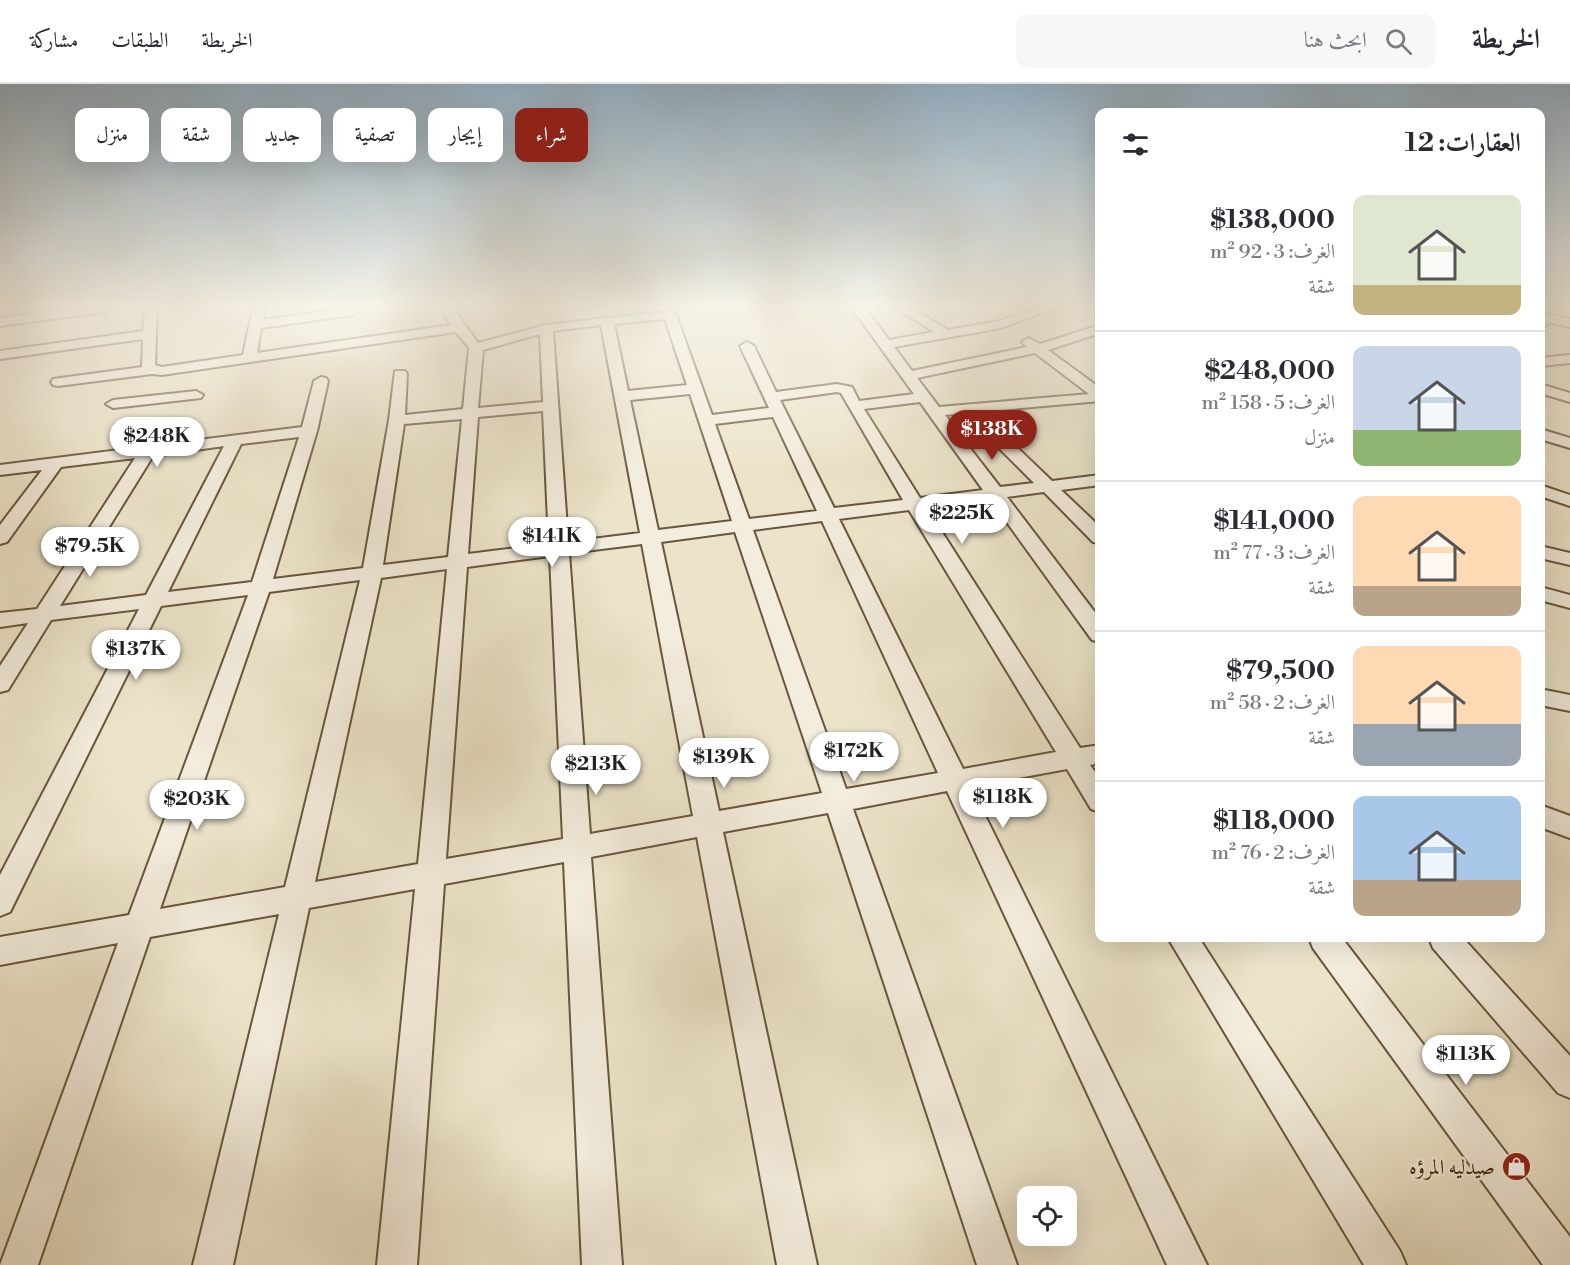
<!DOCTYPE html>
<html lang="ar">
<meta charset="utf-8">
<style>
:root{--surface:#fff;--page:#f7f7f7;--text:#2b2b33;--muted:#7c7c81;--line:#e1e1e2;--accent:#8f2418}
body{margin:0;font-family:"Libre Bodoni",Amiri,serif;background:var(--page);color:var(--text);direction:rtl;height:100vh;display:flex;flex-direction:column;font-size:22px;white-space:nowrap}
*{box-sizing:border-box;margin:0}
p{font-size:20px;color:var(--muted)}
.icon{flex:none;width:33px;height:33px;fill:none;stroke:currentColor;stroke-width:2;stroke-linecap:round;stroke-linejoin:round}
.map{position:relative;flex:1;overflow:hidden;direction:ltr}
.details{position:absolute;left:1095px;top:24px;width:450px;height:834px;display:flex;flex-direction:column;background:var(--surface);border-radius:12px;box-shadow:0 6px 24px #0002;direction:rtl}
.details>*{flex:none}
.guide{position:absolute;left:18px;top:24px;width:570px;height:54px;direction:rtl;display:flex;gap:12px}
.fabs{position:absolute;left:1017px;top:1102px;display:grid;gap:12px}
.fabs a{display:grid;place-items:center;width:60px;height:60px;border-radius:12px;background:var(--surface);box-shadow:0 6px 24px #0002;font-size:30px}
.price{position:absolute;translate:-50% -51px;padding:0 14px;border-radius:21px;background:#fff;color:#222;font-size:20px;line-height:39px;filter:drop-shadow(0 2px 3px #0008)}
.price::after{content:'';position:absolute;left:50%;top:36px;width:18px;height:14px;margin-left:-9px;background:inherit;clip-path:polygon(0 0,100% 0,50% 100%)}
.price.current{background:var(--accent);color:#fff}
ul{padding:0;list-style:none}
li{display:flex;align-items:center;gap:18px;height:150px;padding:0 24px}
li+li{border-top:2px solid var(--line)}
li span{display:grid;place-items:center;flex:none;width:168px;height:120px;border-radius:12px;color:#555}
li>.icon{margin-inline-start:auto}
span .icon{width:72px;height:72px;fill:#fffc;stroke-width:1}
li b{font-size:26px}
h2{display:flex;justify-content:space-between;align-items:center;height:72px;padding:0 24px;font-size:26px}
.tag{padding:0 21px;border-radius:12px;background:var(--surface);box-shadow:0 6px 24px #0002;font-size:21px;line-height:54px}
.tag.current{background:var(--accent);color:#fff}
header{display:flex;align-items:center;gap:36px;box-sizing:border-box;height:84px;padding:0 30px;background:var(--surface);border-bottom:2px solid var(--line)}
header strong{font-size:28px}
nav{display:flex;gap:33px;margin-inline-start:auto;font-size:21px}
.search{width:420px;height:54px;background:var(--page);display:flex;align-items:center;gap:15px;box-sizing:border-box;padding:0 21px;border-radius:12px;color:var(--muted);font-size:22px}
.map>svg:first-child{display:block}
</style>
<header>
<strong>الخريطة</strong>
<div class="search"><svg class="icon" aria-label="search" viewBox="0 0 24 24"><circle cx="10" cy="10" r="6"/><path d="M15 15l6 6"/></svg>ابحث هنا</div>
<nav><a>الخريطة</a><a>الطبقات</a><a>مشاركة</a></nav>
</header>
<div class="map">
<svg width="1570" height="1181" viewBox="0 0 1570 1181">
<rect width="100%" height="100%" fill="#ece4ca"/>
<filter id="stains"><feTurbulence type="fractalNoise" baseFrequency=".00333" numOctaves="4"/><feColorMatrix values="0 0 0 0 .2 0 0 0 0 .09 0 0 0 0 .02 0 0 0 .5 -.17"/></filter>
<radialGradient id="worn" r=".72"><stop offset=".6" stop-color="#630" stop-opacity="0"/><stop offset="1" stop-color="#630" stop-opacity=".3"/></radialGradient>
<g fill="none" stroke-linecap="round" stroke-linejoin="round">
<defs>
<path id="pedestrian" d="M1548,233L1556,235L1540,245V238Z"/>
<path id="minor" d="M74,224H110L104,228L0,242V234Z
M145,224H157L155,281L162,283L243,271L253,224H265L263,236L345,224H356L358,227L352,231L261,244L257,269L451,241L441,224H453L478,259L546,241L670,227L676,231L712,331L769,324L740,262L747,258L754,262L776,308L837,300L852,303L859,317L914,310L852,224H865L889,256L934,248L896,224H911L948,246L999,237L1036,224H1055L1001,244L894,263L912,287L1027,263L1022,258L1029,254L1040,260L1100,241V249L1048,266L1100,304V317L945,331L960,350L987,346L1004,351L1052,397L1100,391V401L1061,406L1100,443V459L1093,458L1044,408L1007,413L1100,535V558L1092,556L990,415L926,423L1080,664L1100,661V679L1090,681L1100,695V728L1091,725L1067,685L971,703L1207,1181H1167L947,707L853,725L1017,1181H977L828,729L723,748L817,1181H777L697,753L591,773L622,1181H582L564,778L444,800L417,1181H377L415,805L309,824L233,1181H193L279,830L150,853L38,1181H0L118,859L0,881V853L129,831L248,511L161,522L10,828L0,832V791L139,525L51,536L8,606L0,608V582L28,539L0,543V529L37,525L135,374L61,383L7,458L0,460V441L42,386L0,391V381L302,343L314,297L321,293L326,294L328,297L317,347L273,495L363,484L389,336L395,287H405L407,290L405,331L463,325L469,264L456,248L162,291L152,290L58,302L53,301L51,298L53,295L142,283L143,255L0,275V267L143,247ZM665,235L687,301L628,307L614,240ZM601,241L640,449L568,458L553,247ZM540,250L543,318L478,324L483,266ZM1035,269L1089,310L939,323L917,294ZM837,308L841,309L903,416L834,424L780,316ZM690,310L732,437L658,446L630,316ZM920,318L983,406L920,414L864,325ZM543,327L549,460L468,470L478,333ZM773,333L817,427L749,435L715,340ZM462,335L448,473L383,481L404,340ZM299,353L252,498L168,508L241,360ZM987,356L992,357L1034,399L1000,403L966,359ZM224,362L146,511L60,522L153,372ZM909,426L1056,668L963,685L839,435ZM822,437L938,689L846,705L753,446ZM735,448L822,709L719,727L661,458ZM642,460L693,732L590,750L569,469ZM550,472L563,755L446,775L467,483ZM447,485L418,780L315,798L381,494ZM360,496L285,803L160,825L269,508Z
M1540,228L1570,235V243L1540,236Z
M1570,271V279L1540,282V274Z
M1540,300L1570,309V318L1540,309Z
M196,307L203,311L201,314L113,324L106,320L113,316Z
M1540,345L1570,354V364L1540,355Z
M1540,401L1570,411V422L1540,412Z
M1540,462L1570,469V481L1540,474Z
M1540,503L1570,511V524L1540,516Z
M1540,605L1570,611V627L1540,621Z
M1540,721L1570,732V754L1540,743Z
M1168,854H1199L1400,1167L1406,1181H1364Z
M1309,854H1342L1570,1153V1181H1543L1313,864Z
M1429,854H1463L1570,972V1014L1558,1009L1433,864Z"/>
</defs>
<use href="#pedestrian" stroke="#6a563c" stroke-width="4"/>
<use href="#minor" stroke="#6a563c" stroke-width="4"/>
<use href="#pedestrian" fill="#f3eddd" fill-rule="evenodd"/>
<use href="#minor" fill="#f3eddd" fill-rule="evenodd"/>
</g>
<linearGradient id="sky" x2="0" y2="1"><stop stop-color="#92aec2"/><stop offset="0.57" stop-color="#f6f3e7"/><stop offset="1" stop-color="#f6f3e7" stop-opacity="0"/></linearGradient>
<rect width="1570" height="390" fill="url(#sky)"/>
<defs>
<symbol id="shop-disc" viewBox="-11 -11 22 22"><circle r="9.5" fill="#8f2418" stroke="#f3eddd"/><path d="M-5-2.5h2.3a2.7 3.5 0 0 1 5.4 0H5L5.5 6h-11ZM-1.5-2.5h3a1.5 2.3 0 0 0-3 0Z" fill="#fff"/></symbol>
</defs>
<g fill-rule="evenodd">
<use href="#shop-disc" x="1500" y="1066" width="33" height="33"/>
</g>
<g text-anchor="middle" stroke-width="5" stroke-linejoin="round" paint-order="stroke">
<g font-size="21" fill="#3e270c" stroke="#f3eddd" text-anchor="end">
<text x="1495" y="1090">صيدليه المرؤه</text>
</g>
</g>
<rect width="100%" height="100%" filter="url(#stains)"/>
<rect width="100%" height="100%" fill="url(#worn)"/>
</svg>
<div class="fabs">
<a><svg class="icon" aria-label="locate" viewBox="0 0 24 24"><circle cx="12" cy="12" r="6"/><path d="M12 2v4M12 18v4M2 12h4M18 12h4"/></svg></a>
</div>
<b class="price current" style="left:992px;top:377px">$138K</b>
<b class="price" style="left:157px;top:384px">$248K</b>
<b class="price" style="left:962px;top:461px">$225K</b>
<b class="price" style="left:552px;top:484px">$141K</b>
<b class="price" style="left:90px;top:494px">$79.5K</b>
<b class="price" style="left:136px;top:597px">$137K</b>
<b class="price" style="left:854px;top:699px">$172K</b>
<b class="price" style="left:724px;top:705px">$139K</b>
<b class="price" style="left:596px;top:712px">$213K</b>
<b class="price" style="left:1003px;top:745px">$118K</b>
<b class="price" style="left:197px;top:747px">$203K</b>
<b class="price" style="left:1466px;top:1002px">$113K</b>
<div class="guide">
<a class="tag current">شراء</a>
<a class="tag">إيجار</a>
<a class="tag">تصفية</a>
<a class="tag">جديد</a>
<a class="tag">شقة</a>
<a class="tag">منزل</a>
</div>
<section class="details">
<h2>العقارات: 12<svg class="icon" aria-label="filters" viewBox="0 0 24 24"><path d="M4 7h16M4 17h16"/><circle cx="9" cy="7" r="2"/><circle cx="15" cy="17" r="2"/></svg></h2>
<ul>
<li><span style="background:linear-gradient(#dfe7d0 75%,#c2b280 0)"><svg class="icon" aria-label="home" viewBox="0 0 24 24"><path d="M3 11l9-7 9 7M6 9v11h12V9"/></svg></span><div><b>$138,000</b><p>الغرف: 3 · 92 m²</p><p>شقة</p></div></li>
<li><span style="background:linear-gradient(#c9d6e8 70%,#8fb573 0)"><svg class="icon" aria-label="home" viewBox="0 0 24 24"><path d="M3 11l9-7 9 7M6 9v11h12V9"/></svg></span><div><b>$248,000</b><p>الغرف: 5 · 158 m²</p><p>منزل</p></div></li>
<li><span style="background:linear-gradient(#ffd9b3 75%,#b9a48a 0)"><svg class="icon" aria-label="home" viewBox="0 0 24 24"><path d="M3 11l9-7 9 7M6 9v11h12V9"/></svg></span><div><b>$141,000</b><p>الغرف: 3 · 77 m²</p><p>شقة</p></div></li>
<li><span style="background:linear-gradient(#ffd9b3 65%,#9aa5b1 0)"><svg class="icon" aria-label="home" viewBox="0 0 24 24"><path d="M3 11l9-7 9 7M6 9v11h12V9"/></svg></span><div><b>$79,500</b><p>الغرف: 2 · 58 m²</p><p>شقة</p></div></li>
<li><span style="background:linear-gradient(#a9c7e8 70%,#b9a48a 0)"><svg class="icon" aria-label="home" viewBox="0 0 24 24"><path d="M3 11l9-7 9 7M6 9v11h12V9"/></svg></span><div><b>$118,000</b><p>الغرف: 2 · 76 m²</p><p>شقة</p></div></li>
</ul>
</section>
</div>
